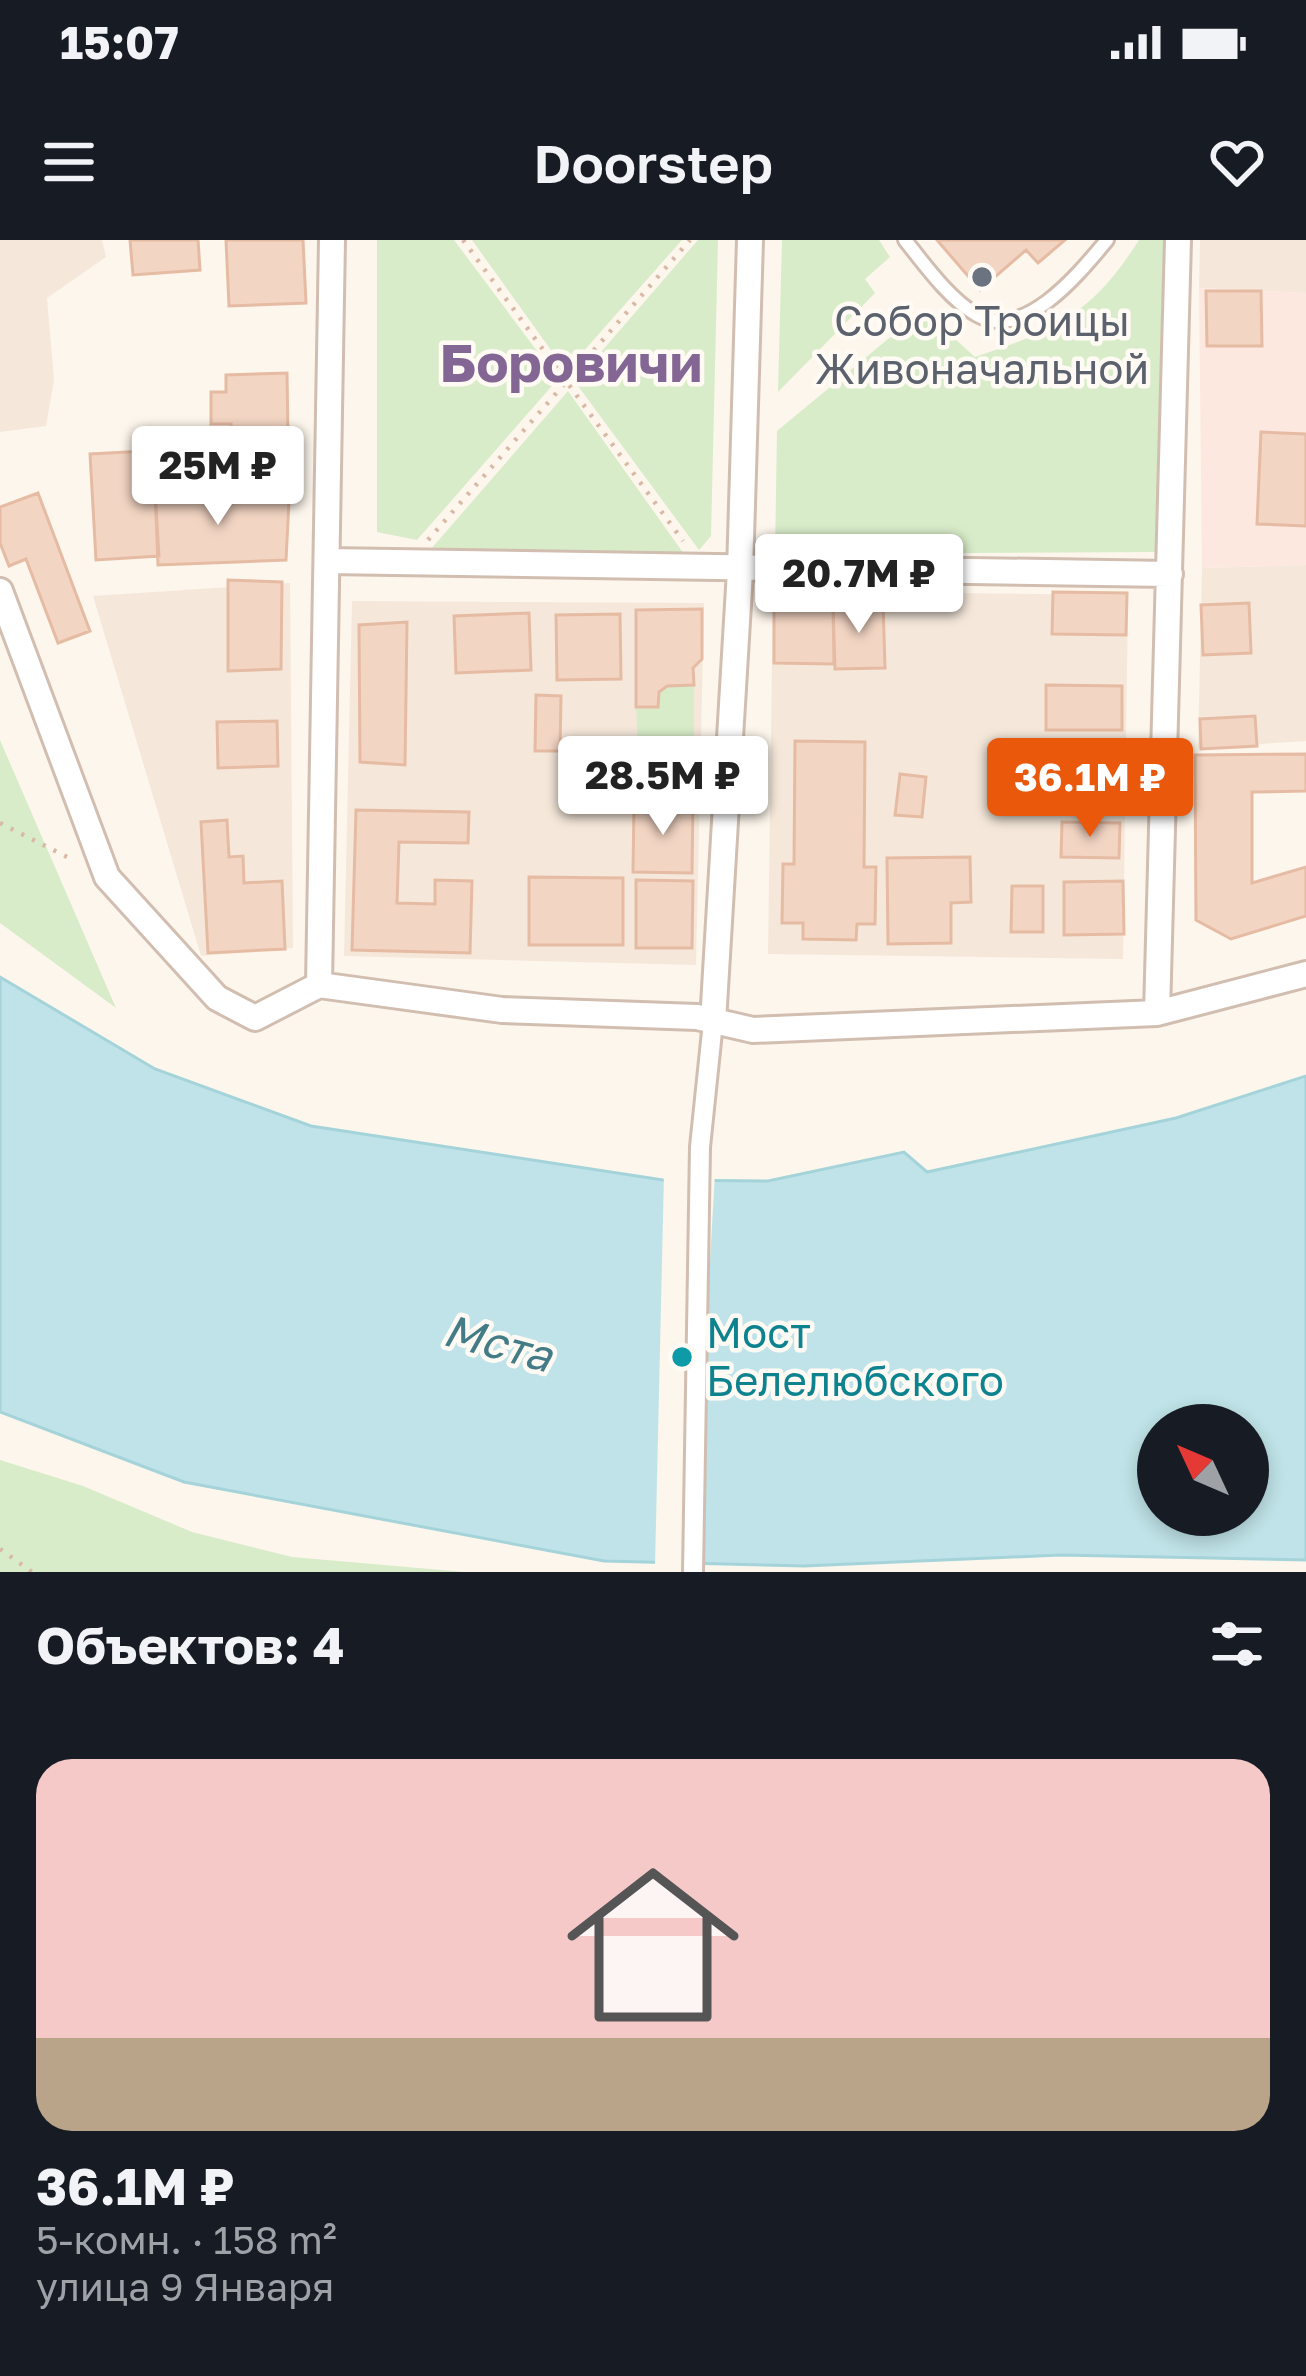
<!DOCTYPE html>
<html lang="ru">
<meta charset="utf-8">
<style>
:root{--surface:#171b24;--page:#242831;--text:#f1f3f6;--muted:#9ea1a6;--line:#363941;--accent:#ea580c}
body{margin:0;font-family:"Golos Text",sans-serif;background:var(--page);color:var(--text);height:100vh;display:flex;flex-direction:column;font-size:45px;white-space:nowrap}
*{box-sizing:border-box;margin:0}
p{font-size:39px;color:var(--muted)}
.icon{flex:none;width:66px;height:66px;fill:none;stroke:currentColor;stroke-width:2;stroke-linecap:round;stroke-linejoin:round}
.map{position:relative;height:1332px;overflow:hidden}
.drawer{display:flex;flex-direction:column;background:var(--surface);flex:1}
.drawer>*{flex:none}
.needle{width:78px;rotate:314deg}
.buttons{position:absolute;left:1137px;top:1164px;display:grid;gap:24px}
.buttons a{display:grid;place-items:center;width:132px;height:132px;border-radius:50%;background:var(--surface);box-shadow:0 6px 18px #0003;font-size:60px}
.price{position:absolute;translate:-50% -102px;padding:0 27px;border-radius:12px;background:#fff;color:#222;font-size:39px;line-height:78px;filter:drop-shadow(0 3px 6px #0008)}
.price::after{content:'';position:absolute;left:50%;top:72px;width:36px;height:27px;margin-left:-18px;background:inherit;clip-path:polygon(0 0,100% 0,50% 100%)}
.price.selected{background:var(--accent);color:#fff}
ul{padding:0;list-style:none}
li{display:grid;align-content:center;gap:24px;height:636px;padding:0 36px}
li+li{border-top:3px solid var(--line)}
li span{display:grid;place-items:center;height:372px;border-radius:36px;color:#555}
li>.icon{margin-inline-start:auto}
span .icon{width:216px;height:216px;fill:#fffc;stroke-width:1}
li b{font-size:51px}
h2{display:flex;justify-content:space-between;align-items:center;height:144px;padding:0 36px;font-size:51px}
.status{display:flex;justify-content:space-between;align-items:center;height:84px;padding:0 60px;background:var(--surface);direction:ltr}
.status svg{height:33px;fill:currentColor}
header{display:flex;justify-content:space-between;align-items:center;height:156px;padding:0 36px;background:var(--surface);font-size:54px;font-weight:600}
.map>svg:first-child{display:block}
</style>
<div class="status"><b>15:07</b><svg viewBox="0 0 49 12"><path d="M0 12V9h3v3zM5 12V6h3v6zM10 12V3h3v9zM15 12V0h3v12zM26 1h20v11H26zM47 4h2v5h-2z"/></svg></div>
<header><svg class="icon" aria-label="menu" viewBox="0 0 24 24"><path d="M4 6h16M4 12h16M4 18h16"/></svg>Doorstep<svg class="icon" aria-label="heart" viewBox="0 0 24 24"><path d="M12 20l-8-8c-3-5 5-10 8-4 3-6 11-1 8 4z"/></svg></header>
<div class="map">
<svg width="1306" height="1332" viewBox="0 0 1306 1332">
<rect width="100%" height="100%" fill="#fdf6ec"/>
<path fill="#f5e8da" d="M0,0H102L106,17L47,58L54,140L46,186L0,192Z
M1200,0H1306V53L1199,48Z
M1306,325V501L1198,508L1202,328Z
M290,343L293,708L201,716L93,356Z
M773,351L1128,355L1123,719L768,714Z
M352,361L704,363L696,725L344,716Z"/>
<path fill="#fde8e0" d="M1199,48L1306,53V325L1202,328Z"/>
<path fill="#d8ecc9" d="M377,0H454L558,139L417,300L377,292Z
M472,0H682L566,131Z
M698,0H718L711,296L699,310L575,142Z
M782,0H879L890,17L865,39L875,53L778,152Z
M1139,0H1168L1155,312L775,314L777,191L923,70L975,117C1056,90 1092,74 1139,0Z
M568,151L684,314L431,309Z
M694,445V510L638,508L636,467H658L659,452L667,446Z
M0,500L116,768L0,683Z
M0,1220L83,1246L192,1292L292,1317L465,1332H0Z"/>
<path fill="#bfe3e8" stroke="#a5d3da" stroke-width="3" fill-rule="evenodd" d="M0,737L155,829L311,886L663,940L768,941L904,912L927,932L1176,878L1306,836V1320L1060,1315L804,1326L604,1321L184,1242L0,1172ZM1158,1185H1248V1275H1158Z"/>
<path fill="#fdf6ec" d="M664,934H715L692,1329L655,1326Z"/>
<path fill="#f3d5c3" stroke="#e6bba3" stroke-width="3" d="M130,0H198L200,30L133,35Z
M226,0H303L306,63L229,66Z
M937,0H1065L1038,23L1026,10L980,50Z
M1206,51H1261L1262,106H1207Z
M287,133L289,261L233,262L231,184H211V152H226V135Z
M1261,192L1306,194V286L1257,284Z
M184,209L186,249L155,250L159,316L96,320L90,214Z
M232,246L233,262L289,261L286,320L158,325L155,250Z
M38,253L90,391L58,403L26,319L9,326L0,303V267Z
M228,340L282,342L281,429L228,431Z
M1053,352L1127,353L1126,395L1052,394Z
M883,362L885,428L835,429L833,364Z
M1249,363L1251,413L1203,415L1201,365Z
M833,364L834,424L774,423V365Z
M702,369V419L693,428L694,445L667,446L659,452L658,467H636V370Z
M529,373L531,430L456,433L454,376Z
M620,374L621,439L557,440L556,375Z
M407,382L405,525L360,522L359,385Z
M1046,445L1122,446V490H1046Z
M536,455L561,456L560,511H535Z
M1255,476L1257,506L1201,509L1200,479Z
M277,481L278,526L218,528L217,482Z
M795,501L865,502L864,627H876L875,684H857L856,700L803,699V683H782L783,624H794Z
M1306,514V551L1252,552V643L1306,627V676L1231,699L1196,680L1195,515Z
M1069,521L1123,524L1121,552L1067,549Z
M900,534L926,537L922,577L895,575Z
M634,562L693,563L692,633L633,632Z
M356,570L469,572L468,603L399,602L397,663L435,664V640L472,641L470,713L352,710Z
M227,580L229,617L243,616L244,643L282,641L285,709L208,713L201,582Z
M1062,582L1120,583L1119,618L1061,617Z
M970,617L971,662L951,663V703L888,704L887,618Z
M529,637L623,638V705H529Z
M636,640L693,641L692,708H636Z
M1123,641L1124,694L1064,695V642Z
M1012,646H1043V692H1011Z"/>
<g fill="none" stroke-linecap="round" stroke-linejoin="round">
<defs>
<path id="service" d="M905,0C924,24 950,60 977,75C1025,102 1081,31 1107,0"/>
<path id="pedestrian" d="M693,1332L700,907L713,782"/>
<path id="minor" d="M327,321L1170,334
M0,351L107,637L217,758L255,778L319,745L502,770L697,777L753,790L1157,773L1306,734
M319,745L332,0
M1157,773L1178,0
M713,782L740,331L750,0"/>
</defs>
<use href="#service" stroke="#d1beb0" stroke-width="18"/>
<use href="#pedestrian" stroke="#d1beb0" stroke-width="24"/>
<use href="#minor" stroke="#d1beb0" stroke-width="30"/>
<path stroke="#d9b8a5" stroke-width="4.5" stroke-dasharray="3 9" stroke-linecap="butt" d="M463,0L683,301
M428,300L690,0
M0,583L75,621
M0,1309L32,1332"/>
<use href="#service" stroke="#fff" stroke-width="12"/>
<use href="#pedestrian" stroke="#fff" stroke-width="18"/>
<use href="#minor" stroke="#fff" stroke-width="24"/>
</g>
<circle fill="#6b7280" stroke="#fffaf3" stroke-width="4.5" cx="982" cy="37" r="12"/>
<circle fill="#0f9aa8" stroke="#fffaf3" stroke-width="4.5" cx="682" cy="1117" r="12"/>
<g text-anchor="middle" stroke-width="9" stroke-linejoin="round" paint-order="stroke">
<g font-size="42" fill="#5b616d" stroke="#fffaf3">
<text x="982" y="96">Собор Троицы<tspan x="982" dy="48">Живоначальной</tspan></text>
</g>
<g font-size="42" fill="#0d838f" stroke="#fffaf3" text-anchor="start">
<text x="706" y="1108">Мост<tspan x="706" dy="48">Белелюбского</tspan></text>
</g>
<g font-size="45" font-style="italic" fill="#437c86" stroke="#fffaf3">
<text transform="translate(498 1103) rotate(15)" y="16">Мста</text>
</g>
<g font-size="54" font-weight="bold" fill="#846695" stroke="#fffaf3">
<text x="571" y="142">Боровичи</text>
</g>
</g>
</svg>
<div class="buttons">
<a><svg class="needle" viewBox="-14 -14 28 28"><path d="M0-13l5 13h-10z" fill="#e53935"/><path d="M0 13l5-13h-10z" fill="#9ea1a6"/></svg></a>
</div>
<b class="price" style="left:218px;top:288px">25M ₽</b>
<b class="price" style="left:859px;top:396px">20.7M ₽</b>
<b class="price" style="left:663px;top:598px">28.5M ₽</b>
<b class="price selected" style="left:1090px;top:600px">36.1M ₽</b>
</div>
<section class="drawer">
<h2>Объектов: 4<svg class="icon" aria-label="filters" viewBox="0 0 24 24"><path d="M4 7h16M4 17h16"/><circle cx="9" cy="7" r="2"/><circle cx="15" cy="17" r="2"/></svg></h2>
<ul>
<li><span style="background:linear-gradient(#f6c9c9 75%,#b9a48a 0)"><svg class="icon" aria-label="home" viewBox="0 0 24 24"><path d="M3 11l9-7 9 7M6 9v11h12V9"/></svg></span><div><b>36.1M ₽</b><p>5-комн. · 158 m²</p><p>улица 9 Января</p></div></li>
</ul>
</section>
